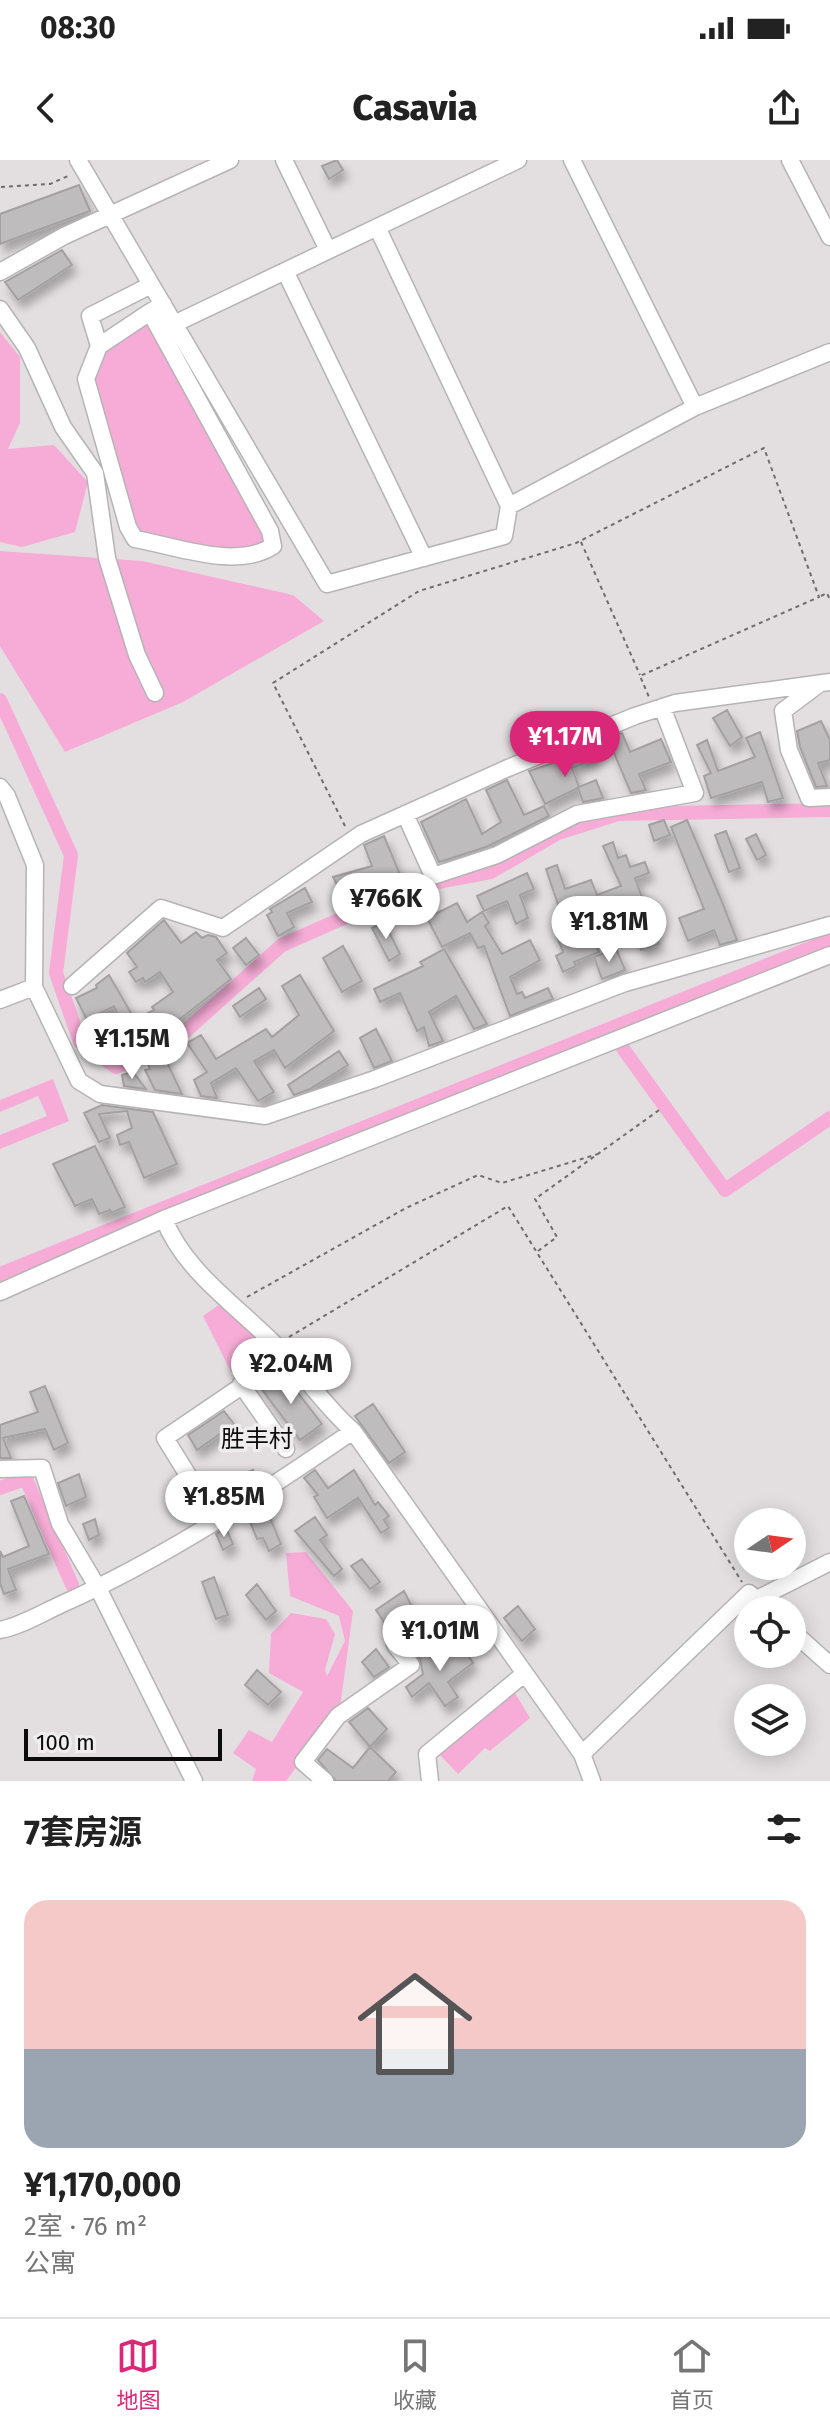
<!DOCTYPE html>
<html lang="zh">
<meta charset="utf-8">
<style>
:root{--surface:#fff;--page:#f2f2f2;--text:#222;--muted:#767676;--line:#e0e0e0;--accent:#db2777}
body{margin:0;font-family:"Fira Sans","Noto Sans SC",sans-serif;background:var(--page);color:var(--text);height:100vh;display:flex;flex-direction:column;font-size:30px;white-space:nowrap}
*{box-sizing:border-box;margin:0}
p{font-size:26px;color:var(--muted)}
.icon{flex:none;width:44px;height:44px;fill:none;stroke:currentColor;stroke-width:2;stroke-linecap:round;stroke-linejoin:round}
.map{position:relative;height:1621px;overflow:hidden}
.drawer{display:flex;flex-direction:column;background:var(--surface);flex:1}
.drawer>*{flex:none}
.needle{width:52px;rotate:77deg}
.controls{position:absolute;left:734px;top:1348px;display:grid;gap:16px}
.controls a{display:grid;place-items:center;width:72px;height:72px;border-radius:50%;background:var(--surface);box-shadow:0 4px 20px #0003;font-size:40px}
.scale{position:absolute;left:24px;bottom:20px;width:198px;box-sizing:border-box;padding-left:8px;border:4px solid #0c0b0c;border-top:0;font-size:22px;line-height:28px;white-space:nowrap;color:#0c0b0c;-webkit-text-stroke:6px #f0edee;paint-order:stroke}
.price{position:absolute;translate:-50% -68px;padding:0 18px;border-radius:28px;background:#fff;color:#222;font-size:26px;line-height:52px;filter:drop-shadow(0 2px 4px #0008)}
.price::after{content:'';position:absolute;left:50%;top:48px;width:24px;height:18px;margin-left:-12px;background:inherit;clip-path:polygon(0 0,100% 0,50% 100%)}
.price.active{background:var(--accent);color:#fff}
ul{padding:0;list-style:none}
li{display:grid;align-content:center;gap:16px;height:424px;padding:0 24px}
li+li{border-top:2px solid var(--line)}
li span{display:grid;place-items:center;height:248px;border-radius:24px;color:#555}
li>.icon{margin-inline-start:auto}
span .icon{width:144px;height:144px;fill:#fffc;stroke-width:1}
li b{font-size:34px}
h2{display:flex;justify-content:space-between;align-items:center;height:96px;padding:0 24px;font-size:34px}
.status{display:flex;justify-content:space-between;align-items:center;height:56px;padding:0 40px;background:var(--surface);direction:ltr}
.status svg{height:22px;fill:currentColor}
header{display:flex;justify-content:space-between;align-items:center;height:104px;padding:0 24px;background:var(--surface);font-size:36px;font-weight:800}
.tabs{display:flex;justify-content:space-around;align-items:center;height:112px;border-top:2px solid var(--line);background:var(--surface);font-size:22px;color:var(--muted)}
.tabs a{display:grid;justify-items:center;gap:4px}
.tabs .active{color:var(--accent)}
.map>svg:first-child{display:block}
</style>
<div class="status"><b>08:30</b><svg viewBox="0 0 49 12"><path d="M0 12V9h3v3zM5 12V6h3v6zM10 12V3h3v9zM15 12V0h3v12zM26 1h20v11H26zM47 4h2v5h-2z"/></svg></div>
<header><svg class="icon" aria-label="back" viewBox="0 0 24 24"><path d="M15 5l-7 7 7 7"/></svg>Casavia<svg class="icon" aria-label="share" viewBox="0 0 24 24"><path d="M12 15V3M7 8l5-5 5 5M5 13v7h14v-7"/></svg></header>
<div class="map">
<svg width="830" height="1621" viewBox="0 0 830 1621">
<defs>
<filter id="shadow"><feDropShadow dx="4.5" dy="8" stdDeviation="4" flood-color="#0004"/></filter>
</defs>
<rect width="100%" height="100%" fill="#e3dfe1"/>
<path fill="#f6acd6" d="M148,158L269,377L263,388L236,393L135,374L90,215L97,195Z
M0,172L20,197V263L8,289L54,285L88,322L75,372L22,387L0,382Z
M0,391L142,401L293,435L324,461L183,542L65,592L0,486Z
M53,919L69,961L0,989V975L47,956L38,936L0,952V940Z
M220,1144L258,1181V1195L231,1212L203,1156Z
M306,1392L353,1451L340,1548L286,1621H252L256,1609L233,1593L249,1570L272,1582L303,1532L269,1513L271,1474L291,1453L326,1459L335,1474L325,1510L327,1516L345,1481L339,1456L290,1436L286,1393Z
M515,1533L530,1558L490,1591L485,1588L458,1614L438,1593Z"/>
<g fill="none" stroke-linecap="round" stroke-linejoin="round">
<path stroke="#f6acd6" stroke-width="14" d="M0,540L71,695L56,813L80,882L116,907L171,884L282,785L416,726L491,712L558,673L618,654L830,650
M611,872L725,1030L830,958
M0,1114L830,780
M0,1328L26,1319L72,1425"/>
</g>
<path fill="#bfbcbe" stroke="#a3a0a2" stroke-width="2" filter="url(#shadow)" d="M337,0L343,10L329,19L322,6Z
M79,25L90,51L0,84V54Z
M62,90L72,105L18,140L5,122Z
M727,550L742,577L730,586L713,558Z
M821,561L830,580V600L818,603L827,626L816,627L800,587L797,571Z
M760,572L783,638L768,642L762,622L711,638L704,616L711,613L697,585L707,580L718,611L755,597L746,578Z
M622,573L630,592L661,579L671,602L639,614L646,630L631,633L608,579Z
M590,586L595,599L572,608L579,627L596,620L603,638L583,642L578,628L545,644L529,611L580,594L579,591Z
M507,620L524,655L544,646L549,656L486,687L439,702L421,662L466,639L482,674L501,662L486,630Z
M664,660L670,675L654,681L649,665Z
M687,660L720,737L737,780L720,785L714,770L688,781L679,758L704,749L671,667Z
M726,671L740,708L729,712L715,675Z
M756,674L766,695L757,700L746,679Z
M384,676L401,717L381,726L376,715L351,725L355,734L344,739L333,717L372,706L364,685Z
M613,682L618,698L626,695L630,707L645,702L649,713L635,718L659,784L641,790L623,741L602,749V759L586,764L599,792L574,802L576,806L563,812L556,796L563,792L554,769L565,765L546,709L557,705L565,729L591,720L597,735L621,726L603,686Z
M527,713L534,729L520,735L528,758L516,764L507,741L484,751L477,736Z
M305,728L312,742L287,753L294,767L278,776L267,755L272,752L270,749Z
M457,743L467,762L482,752L489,763L485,766L502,794L530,780L540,800L510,817L517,834L522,832L525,838L548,828L553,839L510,856L484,786L478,788L470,773L442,787L427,758Z
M164,760L181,783L196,772L202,778L208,775L216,777L227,793L217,800L231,819L180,859L133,888L114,846L87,860L76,838L97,828L96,825L109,815L135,860L154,850L152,847L173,832L160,812L145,822L143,818L136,822L129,812L137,807L127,793Z
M384,762L400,794L389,801L372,768Z
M246,778L259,795L246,805L233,788Z
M343,786L362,821L342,832L323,798Z
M616,788L625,810L602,819L594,797Z
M444,789L487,864L474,869L456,836L429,852L443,881L429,886L424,867L417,871L400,833L380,842L374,829L423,806L420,802Z
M300,815L334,871L285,908L274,890L254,901L274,932L258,941L236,908L211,923L217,938L201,936L194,920L207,912L187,883L201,875L216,899L266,869L272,877L299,855L282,826Z
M259,828L266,839L240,857L233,846Z
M97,868L110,883L100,889L89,875Z
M376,869L392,901L374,908L360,878Z
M339,891L348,905L310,929L294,935L288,925Z
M164,896L182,934L155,930L145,910L150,909L148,904Z
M133,912L146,929L124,926L122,915Z
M102,945L153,952L177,1004L144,1018L129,982L120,985L117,975L132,968L127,951L99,954L110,978L99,982L84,953Z
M95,986L125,1047L111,1053L110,1050L99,1054L92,1039L75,1046L53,1004Z
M282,1212L322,1264L300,1280L260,1227Z
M45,1226L68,1283L54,1290L45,1269L3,1278L11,1298H0V1265L38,1252L30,1232Z
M373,1244L405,1292L389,1303L355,1256Z
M224,1251L234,1264L197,1290L188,1275Z
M253,1310L257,1322L223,1341L218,1324Z
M315,1310L328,1328L354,1310L375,1345L378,1342L389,1356L384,1360L389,1368L381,1373L358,1338L327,1358L314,1337L318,1335L304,1318Z
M79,1314L86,1337L66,1346L58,1323Z
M24,1336L49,1394L8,1409L16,1430L4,1434L0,1423V1391L3,1397L29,1386L11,1341Z
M266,1348L281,1384L269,1391L263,1378L257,1379L248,1357Z
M315,1357L327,1375L320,1380L342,1409L334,1416L295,1371Z
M95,1359L99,1375L89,1380L83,1364Z
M226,1368L233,1384L223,1390L216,1374Z
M362,1399L380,1422L370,1429L351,1406Z
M214,1417L228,1455L216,1459L202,1422Z
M257,1424L276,1451L266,1460L246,1435Z
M404,1431L414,1451L405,1457L402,1453L386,1465L376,1450Z
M518,1446L535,1469L522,1481L504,1458Z
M415,1481L436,1503L462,1486L473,1503L448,1522L458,1537L445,1546L429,1523L412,1537L406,1527L423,1514L420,1499L410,1486Z
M376,1489L389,1507L374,1517L362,1502Z
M257,1510L281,1532L268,1545L245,1525Z
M368,1548L387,1569L370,1587L349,1562Z
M370,1587L396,1612L388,1621H336L318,1600L327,1589L353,1608Z"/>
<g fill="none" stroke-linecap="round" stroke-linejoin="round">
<defs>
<path id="minor" d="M78,0L327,424L504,376L509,346L377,67
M284,0L328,90
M572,0L695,247
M790,0L830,77
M285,111L424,398
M0,112L64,76L230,0
M151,125L90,156L99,186L86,219L128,367L135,379C176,386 236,410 273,386L270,371L150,152L163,144
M0,149L27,188L63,267L95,313L107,398L137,495L155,533
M174,164L518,0
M99,186L150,152
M509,346L695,247L830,192
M819,524L783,551L789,590L809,638L830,637
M0,627L7,636L35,705L34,827L79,921L100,934L265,956L375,919L625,823L830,765
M405,654L433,716L497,695L577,654L695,633L662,547
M72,826L161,748L223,768L361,674L508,608L635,556L675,543L830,522
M0,840L34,827
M164,1059C186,1116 247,1152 287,1197C309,1222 328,1249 353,1271L582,1594L592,1621
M0,1132L164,1059L830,795
M241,1224L286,1289
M0,1309L42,1308L60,1364L98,1428L194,1621
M215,1359L165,1278L286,1196
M757,1439L830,1402
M0,1470C21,1466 42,1453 62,1444C165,1398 261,1334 353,1271
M792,1471L830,1505
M582,1594L749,1433L769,1450
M325,1621L303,1602L338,1556L411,1505L395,1485L417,1464L434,1488L480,1452
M430,1621L427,1594L524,1514"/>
</defs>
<use href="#minor" stroke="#b6b3b4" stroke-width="19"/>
<path stroke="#6f6c6e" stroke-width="2" stroke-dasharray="4 4" stroke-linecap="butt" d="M1,27L50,24L68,16
M581,382L640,515
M821,436L827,433L830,440
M345,666L273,523L419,431L576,383L764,288L819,437L640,516L649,537
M538,1091L557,1077L535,1039L662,948
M247,1137L406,1048L478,1015L502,1023L598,994
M289,1177L508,1046L742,1422"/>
<use href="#minor" stroke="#fff" stroke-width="16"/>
</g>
<g text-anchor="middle" stroke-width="7" stroke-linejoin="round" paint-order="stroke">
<g font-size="24" fill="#0c0b0c" stroke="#f0edee">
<text x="257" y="1287">胜丰村</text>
</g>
</g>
</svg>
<div class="controls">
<a><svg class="needle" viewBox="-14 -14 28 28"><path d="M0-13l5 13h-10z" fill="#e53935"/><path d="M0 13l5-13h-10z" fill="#767676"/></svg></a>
<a><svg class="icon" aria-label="locate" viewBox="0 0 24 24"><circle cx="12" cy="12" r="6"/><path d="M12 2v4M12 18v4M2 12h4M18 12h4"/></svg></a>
<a><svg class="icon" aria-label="layers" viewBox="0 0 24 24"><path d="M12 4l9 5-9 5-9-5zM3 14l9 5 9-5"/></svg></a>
</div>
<div class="scale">100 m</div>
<b class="price active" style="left:565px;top:619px">¥1.17M</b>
<b class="price" style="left:386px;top:781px">¥766K</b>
<b class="price" style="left:609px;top:804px">¥1.81M</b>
<b class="price" style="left:132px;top:921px">¥1.15M</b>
<b class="price" style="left:291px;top:1246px">¥2.04M</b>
<b class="price" style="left:224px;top:1379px">¥1.85M</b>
<b class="price" style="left:440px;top:1513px">¥1.01M</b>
</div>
<section class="drawer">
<h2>7套房源<svg class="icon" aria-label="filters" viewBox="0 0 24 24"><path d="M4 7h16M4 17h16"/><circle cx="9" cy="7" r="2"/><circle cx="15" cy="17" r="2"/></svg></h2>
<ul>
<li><span style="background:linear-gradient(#f6c9c9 60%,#9aa5b1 0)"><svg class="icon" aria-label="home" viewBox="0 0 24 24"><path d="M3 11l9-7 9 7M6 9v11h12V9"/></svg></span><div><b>¥1,170,000</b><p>2室 · 76 m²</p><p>公寓</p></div></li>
</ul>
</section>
<nav class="tabs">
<a class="active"><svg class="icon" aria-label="map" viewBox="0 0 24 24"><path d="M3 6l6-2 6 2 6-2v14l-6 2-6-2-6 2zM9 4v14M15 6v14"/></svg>地图</a>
<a><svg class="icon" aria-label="saved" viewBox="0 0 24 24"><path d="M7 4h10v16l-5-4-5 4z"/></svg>收藏</a>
<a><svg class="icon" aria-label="home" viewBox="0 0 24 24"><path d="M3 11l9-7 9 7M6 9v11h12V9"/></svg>首页</a>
</nav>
